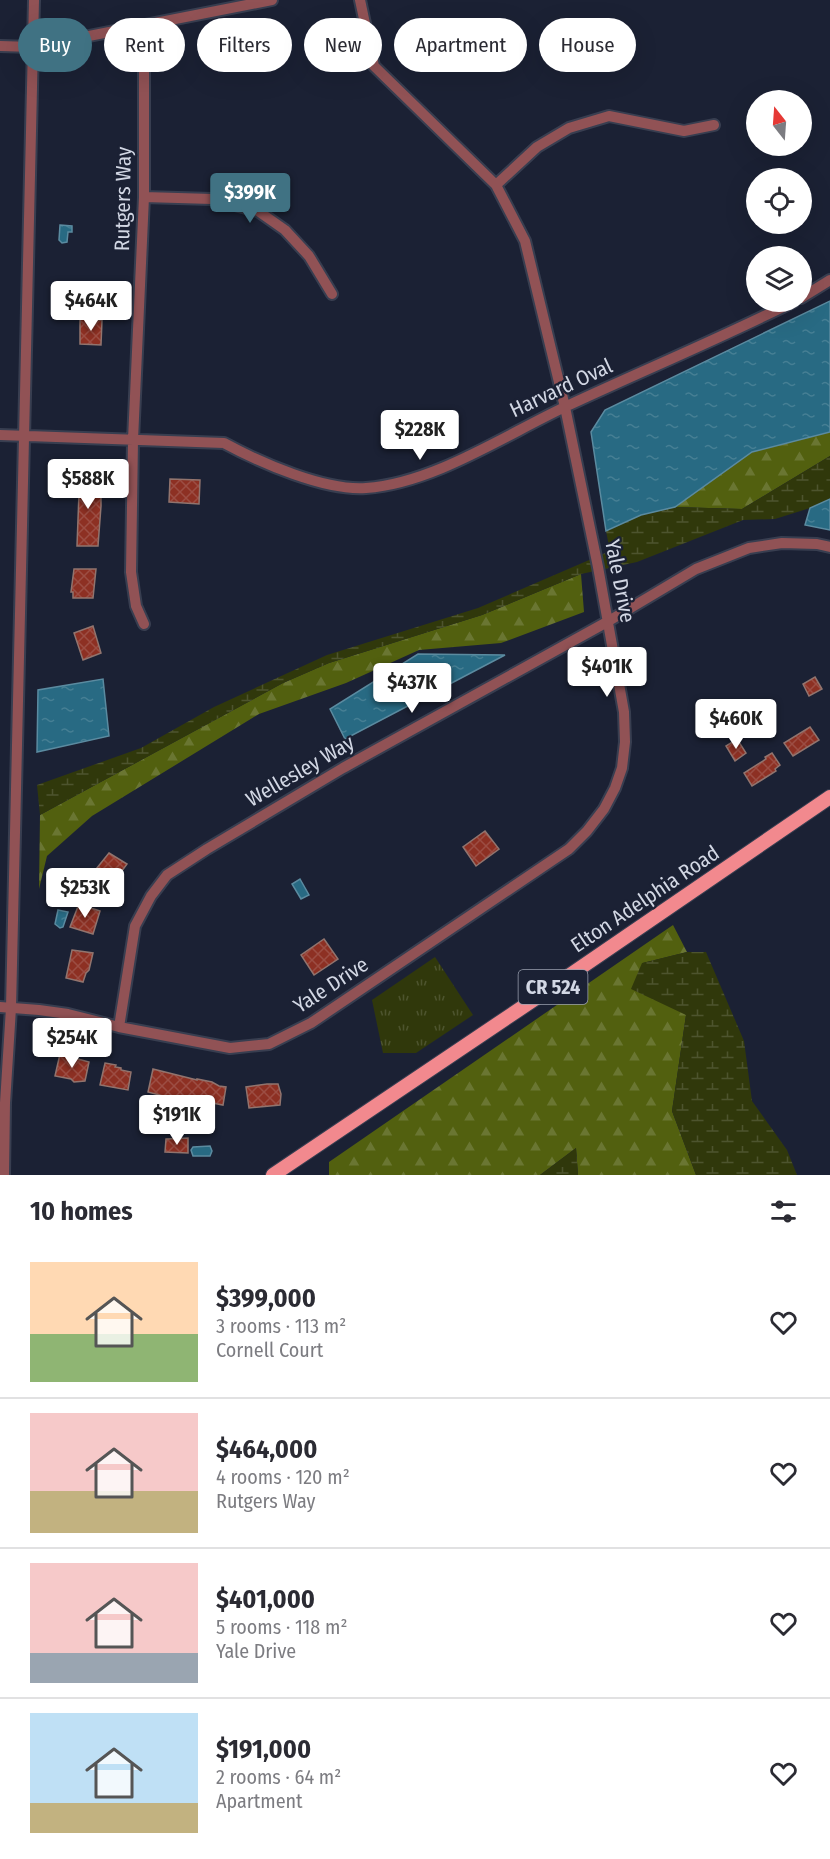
<!DOCTYPE html>
<meta charset="utf-8">
<style>
:root{--surface:#fff;--page:#f2f2f3;--text:#2b2b33;--muted:#7c7c81;--line:#e1e1e2;--accent:#407283}
body{margin:0;font-family:"Fira Sans Condensed",sans-serif;background:var(--page);color:var(--text);height:100vh;display:flex;flex-direction:column;font-size:22px;white-space:nowrap}
*{box-sizing:border-box;margin:0}
p{font-size:20px;color:var(--muted)}
.icon{flex:none;width:33px;height:33px;fill:none;stroke:currentColor;stroke-width:2;stroke-linecap:round;stroke-linejoin:round}
.map{position:relative;height:1175px;overflow:hidden}
.panel{display:flex;flex-direction:column;background:var(--surface);flex:1}
.panel>*{flex:none}
.hud{position:absolute;left:18px;top:18px;width:795px;height:54px;display:flex;gap:12px}
.needle{width:39px;rotate:343deg}
.tools{position:absolute;left:746px;top:90px;display:grid;gap:12px}
.tools a{display:grid;place-items:center;width:66px;height:66px;border-radius:50%;background:var(--surface);box-shadow:0 6px 24px #0002;font-size:30px}
.price{position:absolute;translate:-50% -51px;padding:0 14px;border-radius:6px;background:#fff;color:#222;font-size:20px;line-height:39px;filter:drop-shadow(0 2px 3px #0008)}
.price::after{content:'';position:absolute;left:50%;top:36px;width:18px;height:14px;margin-left:-9px;background:inherit;clip-path:polygon(0 0,100% 0,50% 100%)}
.price.current{background:var(--accent);color:#fff}
ul{padding:0;list-style:none}
li{display:flex;align-items:center;gap:18px;height:150px;padding:0 30px}
li+li{border-top:2px solid var(--line)}
li span{display:grid;place-items:center;flex:none;width:168px;height:120px;border-radius:0px;color:#555}
li>.icon{margin-inline-start:auto}
span .icon{width:72px;height:72px;fill:#fffc;stroke-width:1}
li b{font-size:26px}
h2{display:flex;justify-content:space-between;align-items:center;height:72px;padding:0 30px;font-size:26px}
.pill{padding:0 21px;border-radius:27px;background:var(--surface);box-shadow:0 6px 24px #0002;font-size:21px;line-height:54px}
.pill.current{background:var(--accent);color:#fff}
.map>svg:first-child{display:block}
</style>
<div class="map">
<svg width="830" height="1175" viewBox="0 0 830 1175">
<defs>
<pattern id="grass-tufts" width="24" height="20" patternUnits="userSpaceOnUse" patternTransform="scale(1.5)"><rect width="24" height="20" fill="#30380b"/><path d="M3 7l-1-3M5 7V3M7 7l1-3M15 17l-1-3M17 17v-4M19 17l1-3" fill="none" stroke="#4d542e"/></pattern>
<pattern id="forest-firs" width="22" height="20" patternUnits="userSpaceOnUse" patternTransform="scale(1.5)"><rect width="22" height="20" fill="#52600f"/><path d="M5 1l3.5 6h-7zM16 11l3.5 6h-7z" fill="#6a7632"/></pattern>
<pattern id="wetland-marsh" width="20" height="14" patternUnits="userSpaceOnUse" patternTransform="scale(1.5)"><rect width="20" height="14" fill="#30380b"/><path d="M1 5h8M5 5V1M11 12h8M15 12V8" fill="none" stroke="#4d542e"/></pattern>
<pattern id="water-ripples" width="26" height="14" patternUnits="userSpaceOnUse" patternTransform="scale(1.5)"><rect width="26" height="14" fill="#286a83"/><path d="M2 4q2-2 4 0t4 0M15 11q2-2 4 0t4 0" fill="none" stroke="#467f94"/></pattern>
<pattern id="building-cross-hatch" width="8" height="8" patternUnits="userSpaceOnUse" patternTransform="scale(1.5)"><rect width="8" height="8" fill="#8d3023"/><path d="M0 0l8 8M0 8l8-8" fill="none" stroke="#9c4d43"/></pattern>
</defs>
<rect width="100%" height="100%" fill="#1b2134"/>
<path fill="url(#grass-tufts)" d="M435,957L473,1015L416,1053H383L372,1000Z"/>
<path fill="url(#forest-firs)" d="M830,432V456L742,509L675,507L752,452Z
M581,574L584,612L501,643L419,650L346,683L259,714L92,816L47,856L39,889L40,815L283,683L329,663L482,615Z
M673,925L687,952L643,963L686,1015L672,1111L696,1175H578L576,1148L540,1175H329V1162Z"/>
<path fill="url(#wetland-marsh)" d="M830,456V499L810,508L775,519L743,520L637,562L581,574L482,615L329,663L283,683L40,815L37,785L141,748L214,707L327,655L478,608L610,551L606,531L641,515L675,507L742,509Z
M687,952H706L744,1041L752,1101L787,1150L797,1175H696L672,1111L686,1015L631,989L642,963Z
M576,1148L578,1175H540Z"/>
<path fill="url(#water-ripples)" stroke="#5b8ba0" stroke-width="1.5" d="M60,225L72,226V232H68L67,242L62,243L59,240Z
M830,301V432L752,452L675,507L641,515L606,531L591,432L605,410Z
M830,499V530L805,525L810,508Z
M418,654L505,655L345,739L330,709Z
M103,679L109,736L37,752L38,690Z
M300,879L309,895L301,899L292,884Z
M58,910L68,912L63,927L60,928L55,924Z
M210,1146L212,1151L210,1156H193L191,1150L193,1147Z"/>
<path fill="url(#building-cross-hatch)" stroke="#91746e" stroke-width="1.5" d="M80,319L102,320L101,345L80,344Z
M73,476L99,477L98,492H101V506L98,546H77L79,493H73Z
M170,479L200,480L199,504L169,502Z
M74,569H96L93,598H73V592H71Z
M93,626L101,653L83,660L74,633Z
M815,677L822,689L809,696L803,684Z
M810,727L819,740L793,756L784,743Z
M737,739L746,753L735,761L726,746Z
M772,753L780,765L775,769L776,771L752,786L744,773L766,759L765,757Z
M485,831L499,849L476,866L463,847Z
M109,853L127,864L108,890L91,880L96,874L93,873Z
M79,904L100,911L93,934L70,927Z
M324,939L338,959L314,975L301,955Z
M72,950L93,953L89,970L86,973L83,982L66,978Z
M60,1054L89,1062L85,1081L74,1082L71,1079L55,1076Z
M105,1063L116,1065L115,1067L121,1068V1070L131,1072L128,1090L100,1085Z
M153,1069L197,1080V1079L212,1082L219,1086L226,1087L223,1105L181,1097L174,1096V1099L148,1092Z
M267,1084H278L281,1094L280,1105L249,1108L246,1087Z
M188,1138V1153L165,1152L166,1139Z"/>
<g fill="none" stroke-linecap="round" stroke-linejoin="round">
<defs>
<path id="minor" d="M144,25V197L133,440L131,572L136,606L144,624
M0,46L33,47L272,0
M496,185L537,147L569,128L609,116L684,131L714,125
M144,197L212,199L258,211L285,230L309,256L332,294
M801,298L830,280
M0,435L224,443C261,463 325,491 366,488C434,483 505,435 567,406C642,371 719,339 793,302
M0,1007L39,1010L68,1014L119,1027L230,1048L269,1044L311,1023L569,849L587,831L604,809L615,788L622,768L625,742L624,712L598,567L565,407L525,241L496,185L374,66L360,0
M119,1027L135,926L151,896L167,875L207,849L343,768L607,622L696,569L749,548L782,543L817,544L830,547
M4,1175L5,1103L11,1008L34,0"/>
<path id="major" d="M273,1175L551,988L830,797"/>
</defs>
<use href="#minor" stroke="#383e50" stroke-width="14"/>
<use href="#major" stroke="#383e50" stroke-width="16"/>
<use href="#minor" stroke="#915255" stroke-width="10"/>
<use href="#major" stroke="#f2898e" stroke-width="14"/>
</g>
<g text-anchor="middle" stroke-width="4.5" stroke-linejoin="round" paint-order="stroke">
<rect fill="#1b2134" stroke="#9ba0af" stroke-width="1.5" x="518.5" y="970" width="69" height="34" rx="4.5"/>
<g font-size="20" font-weight="bold" fill="#d2d7e4">
<text x="553" y="994">CR 524</text>
</g>
<g font-size="21" fill="#d2d7e4" stroke="#1b2134">
<text transform="translate(123 199) rotate(-89)" y="7">Rutgers Way</text>
<text transform="translate(561 388) rotate(-25)" y="7">Harvard Oval</text>
<text transform="translate(620 581) rotate(79)" y="7">Yale Drive</text>
<text transform="translate(300 771) rotate(-30)" y="7">Wellesley Way</text>
<text transform="translate(645 899) rotate(-34)" y="7">Elton Adelphia Road</text>
<text transform="translate(331 985) rotate(-33)" y="7">Yale Drive</text>
</g>
</g>
</svg>
<div class="tools">
<a><svg class="needle" viewBox="-14 -14 28 28"><path d="M0-13l5 13h-10z" fill="#e53935"/><path d="M0 13l5-13h-10z" fill="#7c7c81"/></svg></a>
<a><svg class="icon" aria-label="locate" viewBox="0 0 24 24"><circle cx="12" cy="12" r="6"/><path d="M12 2v4M12 18v4M2 12h4M18 12h4"/></svg></a>
<a><svg class="icon" aria-label="layers" viewBox="0 0 24 24"><path d="M12 4l9 5-9 5-9-5zM3 14l9 5 9-5"/></svg></a>
</div>
<b class="price current" style="left:250px;top:224px">$399K</b>
<b class="price" style="left:91px;top:332px">$464K</b>
<b class="price" style="left:420px;top:461px">$228K</b>
<b class="price" style="left:88px;top:510px">$588K</b>
<b class="price" style="left:607px;top:698px">$401K</b>
<b class="price" style="left:412px;top:714px">$437K</b>
<b class="price" style="left:736px;top:750px">$460K</b>
<b class="price" style="left:85px;top:919px">$253K</b>
<b class="price" style="left:72px;top:1069px">$254K</b>
<b class="price" style="left:177px;top:1146px">$191K</b>
<div class="hud">
<a class="pill current">Buy</a>
<a class="pill">Rent</a>
<a class="pill">Filters</a>
<a class="pill">New</a>
<a class="pill">Apartment</a>
<a class="pill">House</a>
</div>
</div>
<section class="panel">
<h2>10 homes<svg class="icon" aria-label="filters" viewBox="0 0 24 24"><path d="M4 7h16M4 17h16"/><circle cx="9" cy="7" r="2"/><circle cx="15" cy="17" r="2"/></svg></h2>
<ul>
<li><span style="background:linear-gradient(#ffd9b3 60%,#8fb573 0)"><svg class="icon" aria-label="home" viewBox="0 0 24 24"><path d="M3 11l9-7 9 7M6 9v11h12V9"/></svg></span><div><b>$399,000</b><p>3 rooms · 113 m²</p><p>Cornell Court</p></div><svg class="icon" aria-label="heart" viewBox="0 0 24 24"><path d="M12 20l-8-8c-3-5 5-10 8-4 3-6 11-1 8 4z"/></svg></li>
<li><span style="background:linear-gradient(#f6c9c9 65%,#c2b280 0)"><svg class="icon" aria-label="home" viewBox="0 0 24 24"><path d="M3 11l9-7 9 7M6 9v11h12V9"/></svg></span><div><b>$464,000</b><p>4 rooms · 120 m²</p><p>Rutgers Way</p></div><svg class="icon" aria-label="heart" viewBox="0 0 24 24"><path d="M12 20l-8-8c-3-5 5-10 8-4 3-6 11-1 8 4z"/></svg></li>
<li><span style="background:linear-gradient(#f6c9c9 75%,#9aa5b1 0)"><svg class="icon" aria-label="home" viewBox="0 0 24 24"><path d="M3 11l9-7 9 7M6 9v11h12V9"/></svg></span><div><b>$401,000</b><p>5 rooms · 118 m²</p><p>Yale Drive</p></div><svg class="icon" aria-label="heart" viewBox="0 0 24 24"><path d="M12 20l-8-8c-3-5 5-10 8-4 3-6 11-1 8 4z"/></svg></li>
<li><span style="background:linear-gradient(#bfe0f5 75%,#c2b280 0)"><svg class="icon" aria-label="home" viewBox="0 0 24 24"><path d="M3 11l9-7 9 7M6 9v11h12V9"/></svg></span><div><b>$191,000</b><p>2 rooms · 64 m²</p><p>Apartment</p></div><svg class="icon" aria-label="heart" viewBox="0 0 24 24"><path d="M12 20l-8-8c-3-5 5-10 8-4 3-6 11-1 8 4z"/></svg></li>
</ul>
</section>
